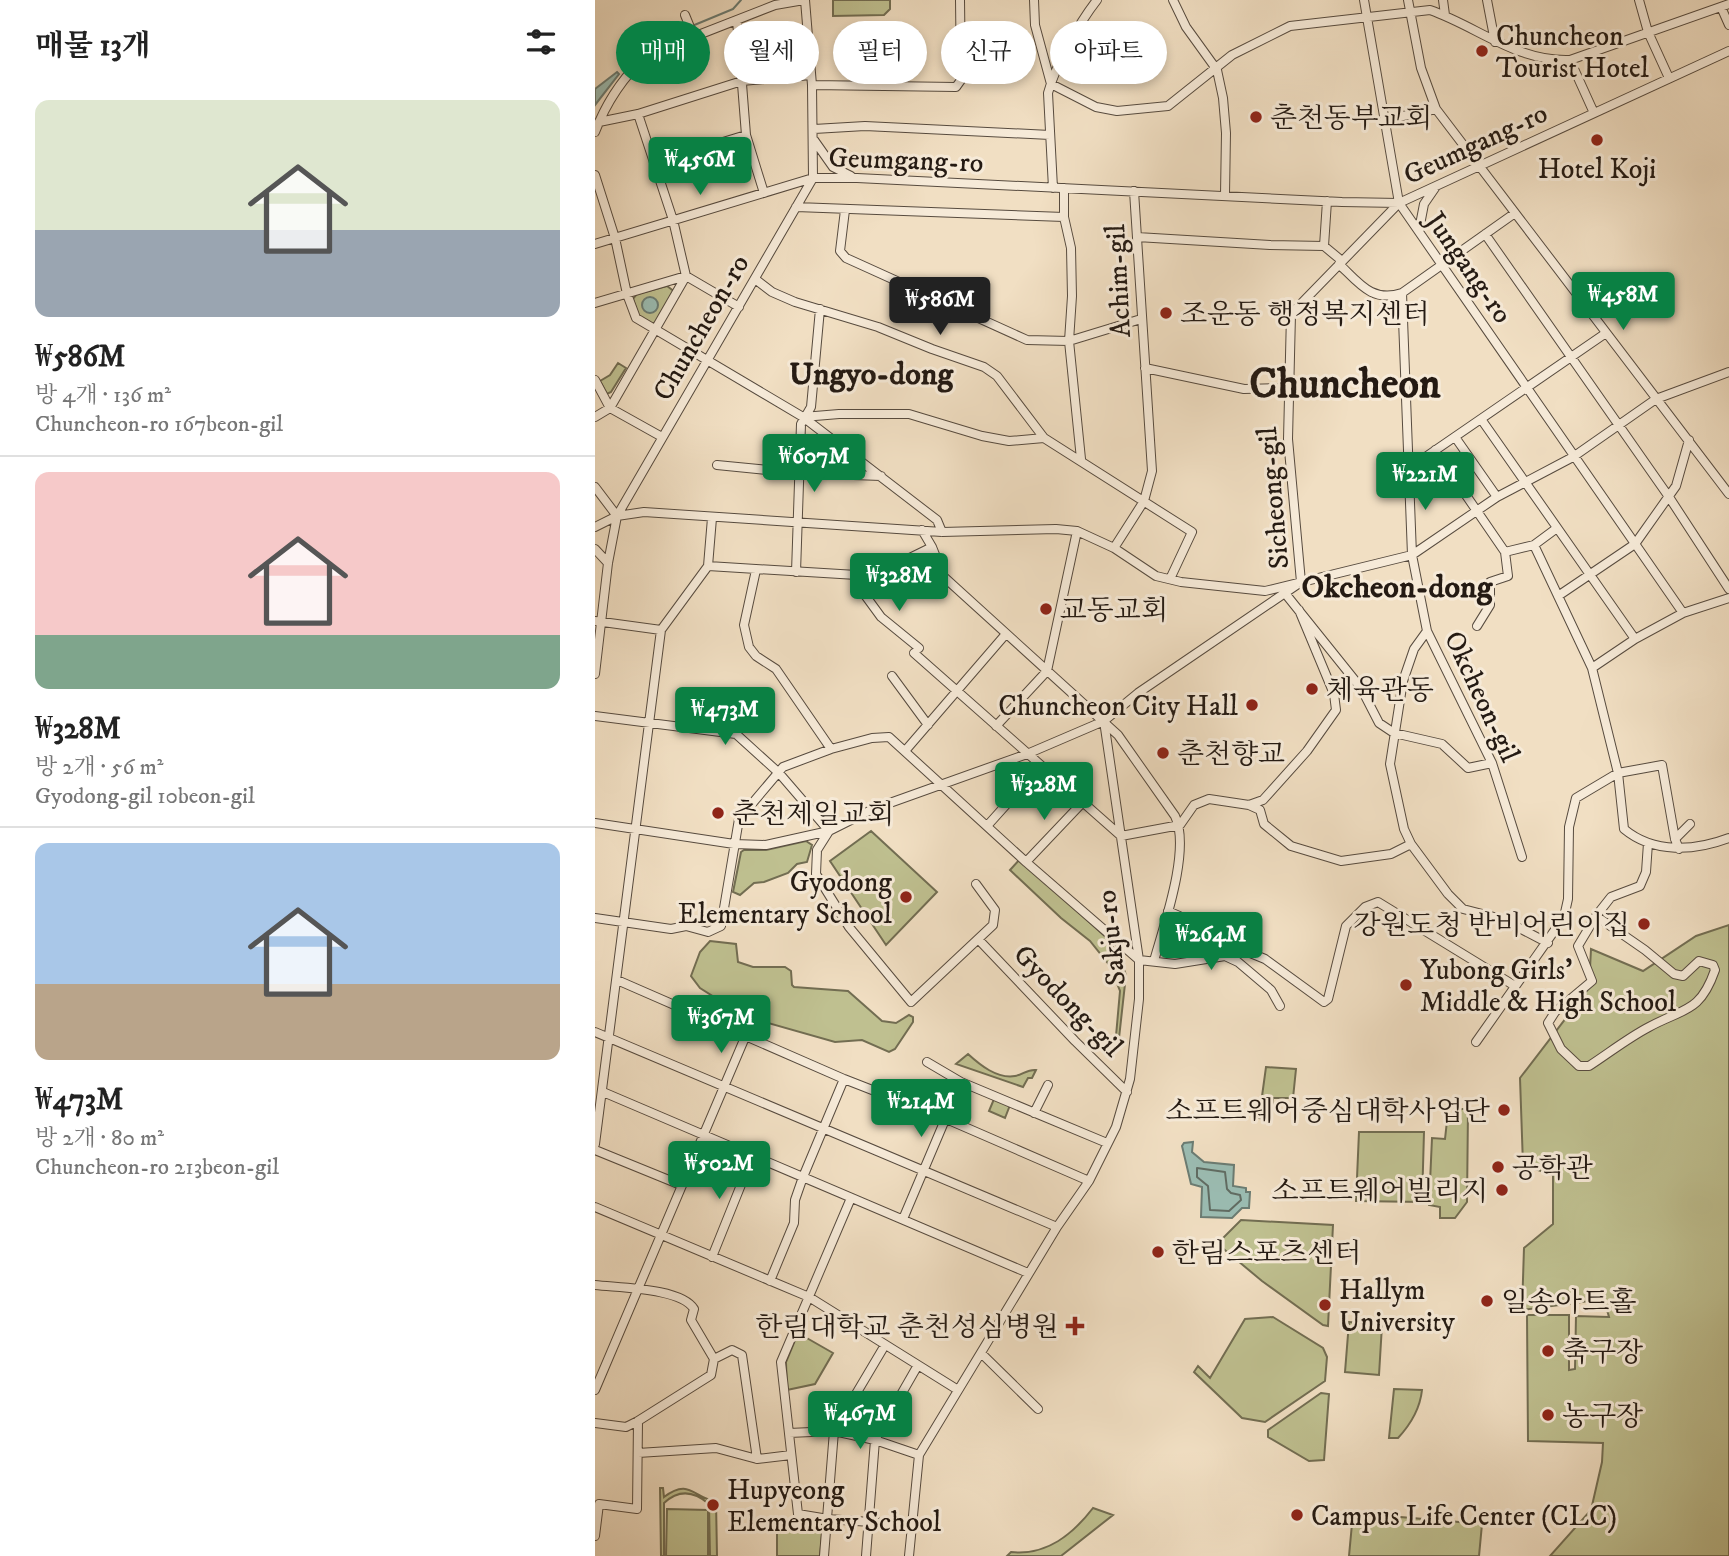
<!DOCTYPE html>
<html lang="ko">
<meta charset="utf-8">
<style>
:root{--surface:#fff;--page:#f2f2f2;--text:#222;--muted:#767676;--line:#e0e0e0;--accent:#0b8043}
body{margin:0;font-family:"IM FELL DW Pica","Noto Serif KR",serif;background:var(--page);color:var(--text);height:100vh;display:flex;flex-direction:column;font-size:26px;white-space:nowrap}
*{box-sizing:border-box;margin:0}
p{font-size:23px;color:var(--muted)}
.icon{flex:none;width:38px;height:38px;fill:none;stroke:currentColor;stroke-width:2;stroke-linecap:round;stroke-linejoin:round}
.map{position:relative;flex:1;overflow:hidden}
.sheet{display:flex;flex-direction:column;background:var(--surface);width:595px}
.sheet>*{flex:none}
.banner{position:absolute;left:21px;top:21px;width:665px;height:63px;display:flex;gap:14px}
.price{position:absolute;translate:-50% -60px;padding:0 16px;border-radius:7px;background:var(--accent);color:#fff;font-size:23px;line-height:46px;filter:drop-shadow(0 2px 4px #0008)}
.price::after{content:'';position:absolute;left:50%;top:42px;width:21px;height:16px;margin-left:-10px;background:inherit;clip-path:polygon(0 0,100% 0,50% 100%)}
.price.on{background:#222;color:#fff}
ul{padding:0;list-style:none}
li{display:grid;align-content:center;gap:14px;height:371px;padding:0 35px}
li+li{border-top:2px solid var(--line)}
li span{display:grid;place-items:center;height:217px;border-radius:14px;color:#555}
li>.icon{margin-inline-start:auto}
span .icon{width:126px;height:126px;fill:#fffc;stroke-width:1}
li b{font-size:30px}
h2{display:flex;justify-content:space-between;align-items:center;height:84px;padding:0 35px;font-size:30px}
.tag{padding:0 24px;border-radius:32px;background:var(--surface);box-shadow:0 4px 10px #0003;font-size:24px;line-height:63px}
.tag.on{background:var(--accent);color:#fff}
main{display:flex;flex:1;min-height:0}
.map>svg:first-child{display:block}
</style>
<main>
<section class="sheet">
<h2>매물 13개<svg class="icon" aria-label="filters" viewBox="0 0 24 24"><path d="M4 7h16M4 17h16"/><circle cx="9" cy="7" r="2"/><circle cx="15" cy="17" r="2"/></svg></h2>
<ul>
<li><span style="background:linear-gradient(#dfe7d0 60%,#9aa5b1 0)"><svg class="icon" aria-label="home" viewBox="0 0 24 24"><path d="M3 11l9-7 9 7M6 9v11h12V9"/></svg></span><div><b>₩586M</b><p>방 4개 · 136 m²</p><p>Chuncheon-ro 167beon-gil</p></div></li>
<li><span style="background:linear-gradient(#f6c9c9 75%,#7fa58c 0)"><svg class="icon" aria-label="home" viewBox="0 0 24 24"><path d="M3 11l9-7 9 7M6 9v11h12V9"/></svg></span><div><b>₩328M</b><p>방 2개 · 56 m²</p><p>Gyodong-gil 10beon-gil</p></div></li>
<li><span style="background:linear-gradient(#a9c7e8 65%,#b9a48a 0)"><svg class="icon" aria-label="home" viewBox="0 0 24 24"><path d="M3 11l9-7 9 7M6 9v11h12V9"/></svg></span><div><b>₩473M</b><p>방 2개 · 80 m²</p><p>Chuncheon-ro 213beon-gil</p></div></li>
</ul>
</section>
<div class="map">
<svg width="1134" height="1556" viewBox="0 0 1134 1556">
<rect width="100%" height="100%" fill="#f1dfc3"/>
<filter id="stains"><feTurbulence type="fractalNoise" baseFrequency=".00286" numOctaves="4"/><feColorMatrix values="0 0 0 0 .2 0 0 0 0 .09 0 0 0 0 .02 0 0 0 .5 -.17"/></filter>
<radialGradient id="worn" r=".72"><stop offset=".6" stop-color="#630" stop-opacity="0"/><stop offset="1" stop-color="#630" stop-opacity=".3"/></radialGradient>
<path fill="#bfc090" stroke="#726d52" stroke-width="2" d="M238,0H295V9L289,15L238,16Z
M72,286L80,292L58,327L44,317L38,299L42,294Z
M23,363L31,368L16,392L12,394L5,381L15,375Z
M276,831L342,892L291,945L235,861Z
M211,841L217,845L212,862L202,864L193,873L169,882L159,883L145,895L138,892L146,852L149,850H171Z
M425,859L514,940L526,962L531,975L524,1038L521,1036L525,991L515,966L495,941L466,918L415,870Z
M1134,925V1556H955L996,1510L1007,1462L1008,1443L933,1441L932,1315H974V1370L980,1369L981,1316L1014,1317L1009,1299L927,1310L929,1248L958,1224V1175L928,1165L925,1078L994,988L996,949L1048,971L1101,936Z
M115,941L141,944L143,962L158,967H190L196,971L197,985L199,987L253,991L287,1021L301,1023L314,1015L318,1017V1022L300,1049L294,1052L267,1040L240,1042L166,1021H157L105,988L96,976L105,952Z
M373,1054C385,1065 402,1079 420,1076C428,1075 432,1069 441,1070L437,1078H433L428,1087L361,1064Z
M671,1067L701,1069L698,1098H678L676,1119L664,1118Z
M399,1099L415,1105L410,1118L394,1111Z
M863,1109H873L872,1202L860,1218H845V1207L834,1205L837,1138L850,1139L852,1121Z
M764,1132H829L827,1202L761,1201Z
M646,1220L738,1225L733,1326L728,1325L667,1281L625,1246L624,1242Z
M678,1317L728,1348L732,1357L730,1381L670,1422L647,1418L599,1372L603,1366L615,1378L650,1319Z
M754,1322L787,1325L784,1375L750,1372Z
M203,1333L238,1353L220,1384L192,1390L191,1362Z
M799,1389L827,1390C825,1409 816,1424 803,1438H794Z
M726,1393L734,1394L729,1460L714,1461L673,1437V1430Z
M65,1488H68L69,1497C95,1477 99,1499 121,1501L122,1556H115L114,1504C99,1491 84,1489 69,1503V1556H66Z
M498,1508L518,1515L466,1556H412L416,1552C452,1556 478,1534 498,1508Z
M72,1509L113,1510V1556H71Z
M758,1513L887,1524L884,1556H754Z
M182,1520H204L228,1525L225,1556H182Z"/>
<path fill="#9bbdb3" stroke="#6b7c73" stroke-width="2" d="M22,72L24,74L0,105V89Z
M47 305a8 8 0 1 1 16 0a8 8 0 1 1-16 0Z
M598,1142L597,1152L609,1162L639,1165L638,1186L651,1188V1192H655L654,1208H647L637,1218L606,1217L607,1187L596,1184L587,1146L589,1143Z"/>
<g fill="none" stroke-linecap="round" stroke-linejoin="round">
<path stroke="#606c63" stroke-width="2" d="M602,1168L630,1172L632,1189L636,1193L645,1195L646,1200L634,1211L615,1210L613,1186L602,1177Z"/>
<path stroke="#6b7c73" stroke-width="2" d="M97,26L138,9L146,0
M70,37L92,28"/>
<defs>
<path id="minor" d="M439,0L440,25L456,84L501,107L522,111L573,106L637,55L695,26L835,10C883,27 922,62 975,60L1134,4
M578,0L591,27L622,70L628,98L631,133L630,194
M769,0L804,203L1088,613
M813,0L826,68L841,109L1134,494
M848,0L850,15
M892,0L900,42
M1044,0L1053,32L1074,78
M1126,7L1134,25
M90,15L99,37
M142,20L151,135L169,193
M975,60L999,113
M217,85L361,87L366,80L365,0
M789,120L841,109
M4,122L43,114L147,81L216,75
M219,129L270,126L455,135
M0,132C11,103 29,76 52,55L180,5L209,0
M219,140L238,167L256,176
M59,163L151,135
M0,175L20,238L32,294L41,318L208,417L342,520L347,532
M458,188L453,93C461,64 484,23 502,0
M469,188V217L476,248L477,296L474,341L486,459
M201,207L469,217
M250,210L245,251L251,258L432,340L474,341L546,319
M824,230L829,204L840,188
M890,234L1074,497L1134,589
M542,237L675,245L729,246L747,261
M0,244L218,178H262L747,202L804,203L1134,51
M729,246L732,201
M744,264C764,283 777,303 807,293L817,555L832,631L897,763L927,857
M160,279L177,292L200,302L283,327L337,349L389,367L402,376L449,438L597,532L575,579
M807,293L920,213
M0,303L91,276L144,307
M550,368L649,389L693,388
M0,380L15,408L67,437
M0,417L15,408L91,276L78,220L43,114
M208,417L244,414H314L387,436L414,441L449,438
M886,419L1040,639
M860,437L902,497
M840,450L910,552L939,545L962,528
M122,465L203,473L286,476
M813,469L1011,333
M0,487L22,516
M0,527L22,516L49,512L347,532L461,529L482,531L519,548L561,576L586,582L670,591L817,555L902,497L978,457L1061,399L1134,372
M327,530L337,547L349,577L523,735L580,816C596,849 569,925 559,961
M939,545L997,668
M519,548L549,501L557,471L539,191
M0,549L13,563
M113,566L278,576L337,547
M161,570L149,625L154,647L161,656L181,669L236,749
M201,572L206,424L216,407L225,309
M278,576L267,591L286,617L324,648
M689,592L766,688L784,723L799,733L847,744L873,768L897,763
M963,596L1040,544L1081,486L1094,440
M1134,598L1088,613L1040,639L997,668L1023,773L1029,829C1059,854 1100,851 1134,838
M0,621L66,630
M882,626L895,605V582L913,576L910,552
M832,631L819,649L808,681L795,764L809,829L816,844L853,894L868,909L907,919L953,943
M319,653L526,836L585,825L599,805L614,799L654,805L668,800L712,751L741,710L739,694L704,610
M0,674L13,563L22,516L218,178L217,85L210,0
M297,676L333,725
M0,716L141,734L184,773L234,831L171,845L139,844L0,823
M401,726L452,671L482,531
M310,751L410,635
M654,805L665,810L669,824L696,846L746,861L796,854L816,844
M392,826L445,767
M1080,839L1095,824
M431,862L488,802
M381,884L400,910L398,925L316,1002L254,927L221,874L222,850L234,831L278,809L432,754L509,721
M573,911L591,919L614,936L670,959L729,1002L733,999L751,926L770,907L783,902L920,986
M1001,916L1050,950L1079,974L1088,976L1104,961L1118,965L1120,970C1105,1013 1089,1008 1054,1027C1033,1038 1014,1053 994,1066H984L966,1049L953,1023L960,1012L997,981L983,946L1001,916L1016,897L1045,886L1051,872L1053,843
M0,918L76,929L91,926L113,932L126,926L144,819L188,767L236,749L277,738L294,737L431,862L544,960L580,964L630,956L643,962L676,990L685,1006
M383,939L480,1041L532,1092
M22,980L249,1079L349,1118L494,1181
M0,1032L462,1227
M881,1042L969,917L973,899L974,827L981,798L1023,773L1067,765L1080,839L1084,849
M332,1062L366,1082
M8,1092L433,1273
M439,1113L453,1085
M0,1144L66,630L113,566L117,518
M0,1150L86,1185
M256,1198L186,1362L203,1514L233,1519L317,1525
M0,1207L214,1297L363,1390
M308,1219L366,1082L512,1143
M117,1257L158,1155
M175,1281L199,1223L200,1200L208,1177L249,1079
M0,1285C25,1288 86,1288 99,1309L96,1320L119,1359
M386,1353L443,1409
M119,1359L137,1350L147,1355L162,1459
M0,1390L151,1035
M0,1423L31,1427L43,1421L116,1375L119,1359
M194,1433L239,1431L280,1440L324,1455
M43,1453L121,1448L162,1459L196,1455
M0,1536L4,1504L42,1509L43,1421
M229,1556L239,1431L290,1345
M271,1556L280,1440L323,1365
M314,1556L324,1455L462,1227L494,1181L521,1127L535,1079L544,999V960L509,721L543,693L706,582L693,439L696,314L804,203"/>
</defs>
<use href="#minor" stroke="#574b3f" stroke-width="10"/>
<use href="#minor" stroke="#f6ead8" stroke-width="8"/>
</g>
<g fill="#8f2418" stroke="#f6ead8" stroke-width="2.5">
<circle cx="887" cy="51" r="7"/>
<circle cx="661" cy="117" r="7"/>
<circle cx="1002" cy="140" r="7"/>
<circle cx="571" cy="313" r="7"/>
<circle cx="451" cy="609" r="7"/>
<circle cx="717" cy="689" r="7"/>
<circle cx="657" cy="705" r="7"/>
<circle cx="568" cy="753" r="7"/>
<circle cx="123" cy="813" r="7"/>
<circle cx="311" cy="897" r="7"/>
<circle cx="1049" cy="924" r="7"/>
<circle cx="811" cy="985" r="7"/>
<circle cx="909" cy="1110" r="7"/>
<circle cx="903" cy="1167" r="7"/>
<circle cx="907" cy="1190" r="7"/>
<circle cx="563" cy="1252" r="7"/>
<circle cx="892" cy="1301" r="7"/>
<circle cx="730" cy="1305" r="7"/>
<path d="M476.5 1315.5h7v7h7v7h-7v7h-7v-7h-7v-7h7z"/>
<circle cx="953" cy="1351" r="7"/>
<circle cx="953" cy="1415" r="7"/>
<circle cx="118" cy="1505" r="7"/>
<circle cx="702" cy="1515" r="7"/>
</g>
<g text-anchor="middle" stroke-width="6" stroke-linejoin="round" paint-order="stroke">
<g font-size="28" fill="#241a13" stroke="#f6ead8" text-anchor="start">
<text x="901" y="45">Chuncheon<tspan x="901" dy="32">Tourist Hotel</tspan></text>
<text x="675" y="127">춘천동부교회</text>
<text x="1002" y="178" text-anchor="middle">Hotel Koji</text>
<text x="585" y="323">조운동 행정복지센터</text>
<text x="465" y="619">교동교회</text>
<text x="731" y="699">체육관동</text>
<text x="643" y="715" text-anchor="end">Chuncheon City Hall</text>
<text x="582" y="763">춘천향교</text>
<text x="137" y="823">춘천제일교회</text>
<text x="297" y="891" text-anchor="end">Gyodong<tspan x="297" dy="32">Elementary School</tspan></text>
<text x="1035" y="934" text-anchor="end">강원도청 반비어린이집</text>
<text x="825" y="979">Yubong Girls'<tspan x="825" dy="32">Middle &amp; High School</tspan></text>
<text x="895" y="1120" text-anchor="end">소프트웨어중심대학사업단</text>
<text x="917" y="1177">공학관</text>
<text x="893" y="1200" text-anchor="end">소프트웨어빌리지</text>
<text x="577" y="1262">한림스포츠센터</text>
<text x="744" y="1299">Hallym<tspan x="744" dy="32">University</tspan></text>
<text x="906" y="1311">일송아트홀</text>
<text x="464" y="1336" text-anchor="end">한림대학교 춘천성심병원</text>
<text x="967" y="1361">축구장</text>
<text x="967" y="1425">농구장</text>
<text x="132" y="1499">Hupyeong<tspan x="132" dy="32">Elementary School</tspan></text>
<text x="716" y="1525">Campus Life Center (CLC)</text>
</g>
<g font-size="28" fill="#241a13" stroke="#f6ead8">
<text transform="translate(880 143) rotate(-25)" y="10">Geumgang-ro</text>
<text transform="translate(311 159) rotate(2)" y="10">Geumgang-ro</text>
<text transform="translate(875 267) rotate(55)" y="10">Jungang-ro</text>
<text transform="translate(522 281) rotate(-93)" y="10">Achim-gil</text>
<text transform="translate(105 327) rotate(-60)" y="10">Chuncheon-ro</text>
<text transform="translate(677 498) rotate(-95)" y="10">Sicheong-gil</text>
<text transform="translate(888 696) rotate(65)" y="10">Okcheon-gil</text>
<text transform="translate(515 938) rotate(-96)" y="10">Sakju-ro</text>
<text transform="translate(474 1000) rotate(46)" y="10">Gyodong-gil</text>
</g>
<g font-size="32" font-weight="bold" fill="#241a13" stroke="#f6ead8">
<text x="276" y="384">Ungyo-dong</text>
<text x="802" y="597">Okcheon-dong</text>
</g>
<g font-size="42" font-weight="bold" fill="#241a13" stroke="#f6ead8">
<text x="750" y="397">Chuncheon</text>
</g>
</g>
<rect width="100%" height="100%" filter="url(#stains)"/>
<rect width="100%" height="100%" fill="url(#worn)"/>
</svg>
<b class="price" style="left:105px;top:197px">₩456M</b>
<b class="price" style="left:1028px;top:332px">₩458M</b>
<b class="price on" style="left:345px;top:337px">₩586M</b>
<b class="price" style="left:219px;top:494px">₩607M</b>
<b class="price" style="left:830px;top:512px">₩221M</b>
<b class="price" style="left:304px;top:613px">₩328M</b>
<b class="price" style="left:130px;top:747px">₩473M</b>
<b class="price" style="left:449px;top:822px">₩328M</b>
<b class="price" style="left:616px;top:972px">₩264M</b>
<b class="price" style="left:126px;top:1055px">₩367M</b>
<b class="price" style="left:326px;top:1139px">₩214M</b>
<b class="price" style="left:124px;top:1201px">₩502M</b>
<b class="price" style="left:265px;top:1451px">₩467M</b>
<div class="banner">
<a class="tag on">매매</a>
<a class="tag">월세</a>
<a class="tag">필터</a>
<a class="tag">신규</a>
<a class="tag">아파트</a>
</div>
</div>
</main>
